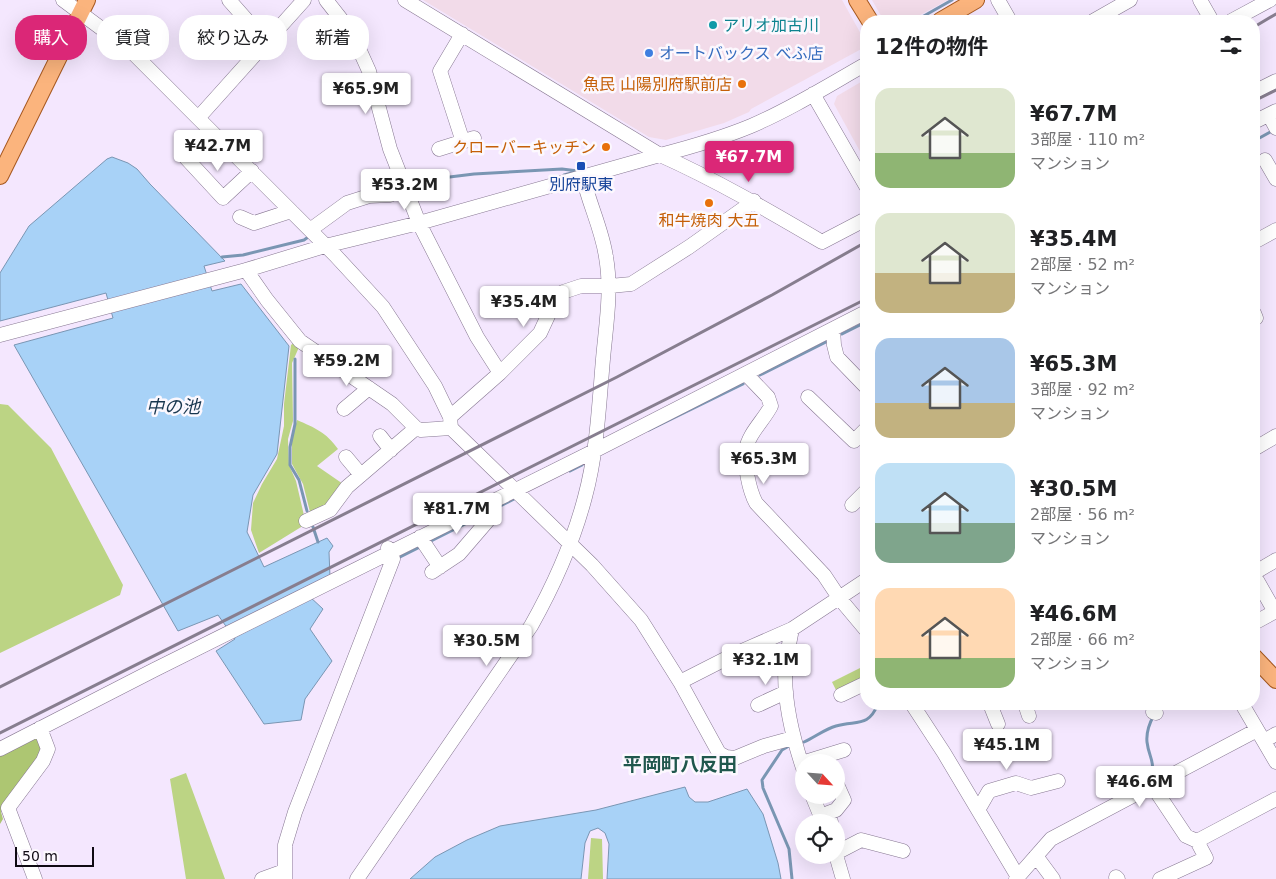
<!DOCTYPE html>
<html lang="ja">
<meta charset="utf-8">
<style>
:root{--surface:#fff;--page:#f6f6f6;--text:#202124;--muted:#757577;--accent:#db2777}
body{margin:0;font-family:"DejaVu Sans","Noto Sans JP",sans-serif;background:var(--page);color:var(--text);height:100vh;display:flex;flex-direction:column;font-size:19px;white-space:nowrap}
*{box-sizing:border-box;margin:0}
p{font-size:16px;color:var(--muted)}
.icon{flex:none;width:28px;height:28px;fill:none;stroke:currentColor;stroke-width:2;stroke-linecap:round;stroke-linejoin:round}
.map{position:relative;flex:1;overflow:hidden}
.panel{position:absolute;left:860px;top:15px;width:400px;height:695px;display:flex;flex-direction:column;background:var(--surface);border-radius:20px;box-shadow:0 5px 20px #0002}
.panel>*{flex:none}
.banner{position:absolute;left:15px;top:15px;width:475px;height:45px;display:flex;gap:10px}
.needle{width:32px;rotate:116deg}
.tools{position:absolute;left:795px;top:754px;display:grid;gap:10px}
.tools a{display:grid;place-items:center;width:50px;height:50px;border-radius:50%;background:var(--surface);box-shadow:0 5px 20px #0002;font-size:25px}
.scale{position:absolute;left:15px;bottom:12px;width:79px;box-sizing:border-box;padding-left:5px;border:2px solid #0f0a13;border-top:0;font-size:14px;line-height:18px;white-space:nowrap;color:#0f0a13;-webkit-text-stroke:4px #fcf8fe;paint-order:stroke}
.price{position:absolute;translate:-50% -42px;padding:0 11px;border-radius:5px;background:#fff;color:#222;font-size:16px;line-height:32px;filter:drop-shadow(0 1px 2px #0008)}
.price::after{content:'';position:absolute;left:50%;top:30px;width:15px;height:11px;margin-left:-8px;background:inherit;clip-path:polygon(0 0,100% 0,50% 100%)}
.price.active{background:var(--accent);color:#fff}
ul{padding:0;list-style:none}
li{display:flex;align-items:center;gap:15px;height:125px;padding:0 15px}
li span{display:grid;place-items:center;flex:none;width:140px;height:100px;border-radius:15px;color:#555}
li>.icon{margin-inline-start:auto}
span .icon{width:60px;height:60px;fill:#fffc;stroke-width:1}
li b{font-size:21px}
h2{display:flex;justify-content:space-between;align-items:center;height:60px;padding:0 15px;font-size:21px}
.chip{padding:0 18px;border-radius:20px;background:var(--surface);box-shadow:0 5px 20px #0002;font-size:18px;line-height:45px}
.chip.active{background:var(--accent);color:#fff}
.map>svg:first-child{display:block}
</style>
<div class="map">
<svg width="1276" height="879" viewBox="0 0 1276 879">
<rect width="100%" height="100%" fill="#f4e7fe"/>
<path fill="#f2dbe9" d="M423,0H842L866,43L865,47L751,109L749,112L724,123L666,140L649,137Z
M872,0H948L909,21H884Z
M866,79V158L862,155L834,104L837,96Z"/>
<path fill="#bcd484" d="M296,341L300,345L292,363L293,421L288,439L289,465L296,481L306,524L259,553L251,530L253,503L262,484L277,459L284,426V404L291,345Z
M0,404L8,405L51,448L123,585L120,595L0,653Z
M297,420C315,428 326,432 338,449L317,466L346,486L341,493L311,516L303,484L292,464V439Z
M866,665V680L838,694L832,682Z
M186,773L225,879H186L170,779Z
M591,838L602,839L603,879H588Z"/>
<path fill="#adc672" d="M39,733L45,748L1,812L3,819L0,824V753Z"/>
<path fill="#a8d2f7" stroke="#7a96b3" d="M112,157L128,163L137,169L150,184L225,261L204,266L212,291L241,284L289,346L277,454L253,495L247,532L264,567L327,538L333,546L329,552L330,577L309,596L323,609L310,629L332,661L305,699L301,720L264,724L216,651L235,639L218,615L178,631L14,345L113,318L106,293L0,321V273L29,226L107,159Z
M685,787L689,797L695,802H708L747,789L763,814L778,863L781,879H607L609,844L605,833L598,828L590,831L585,843L581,879H410L435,857L467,840L500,826L596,810Z"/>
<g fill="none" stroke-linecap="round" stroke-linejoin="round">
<path stroke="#7a96b3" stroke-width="3" d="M915,21L952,0
M1254,141L1272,131
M564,175L586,169
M409,186L417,181L474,174L562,169L578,171
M222,257L243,255L304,240L311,235
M842,334L866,322
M295,359V424L290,447V465L299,480L307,511
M760,375L826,342
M649,430L743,384
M570,471L582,465
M494,509L518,497
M313,527L318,542
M427,543L487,513
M400,557L422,546
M804,742C815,737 825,729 836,726C857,720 868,728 878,704
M789,746L782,750L762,780L763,788L789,849L792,879
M1149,781C1157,762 1149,759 1147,742C1146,732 1149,724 1154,715"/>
<defs>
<path id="minor" d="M63,0L129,49L335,255L383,307L435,386L450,417L451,428L592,565L641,620L680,682L735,654L792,629L866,580
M229,0L266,42
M326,0L348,28L360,51L369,71L390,149L419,223L477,337L500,373
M405,0L660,155C716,180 769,211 822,242L866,219
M998,0L1010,21
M1200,0L1212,21
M1093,21L1130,0
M1231,21L1270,0
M462,34L440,71L463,142
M1254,92L1276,81
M813,94L866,186
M1269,115L1276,128
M199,117L304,0
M1254,122L1276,111
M439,149L474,138
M186,158L223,198L252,171
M1265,160L1276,179
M240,217L254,223L291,211
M310,230L347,203L369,196L390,195L397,190L403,181
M1254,242L1276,230
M246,270L267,300L300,341L392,404L416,428L421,430L451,428
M1254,313L1256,318
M833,329L834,345L837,357L866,387
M0,335L246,270L325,246L419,223L660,155C691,147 722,138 751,126C791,109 829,85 866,64
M746,374L768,397L771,406C764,420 748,434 746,450C744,464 749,490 756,503L824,575L840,599L866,630
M808,397L854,441L866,429
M344,409L369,388
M450,417L500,373L540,333L553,305L563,292L581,286H610L631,284L689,247L754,201
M380,436L391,450
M1254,449L1276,436
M346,457L361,475
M852,505L866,491
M306,521L330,510L347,487L416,428
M420,537L440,567
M432,572L459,554L490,518L491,501
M1254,573L1276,560
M1254,575L1275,612
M1254,623L1276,611
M792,629C790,639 788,650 786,660C782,697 792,736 804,771
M680,682L719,753L726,757L735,758L764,746L793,738
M841,695L866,683
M912,704L944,753L1018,877
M990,704L998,724
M1025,704L1029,716
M1242,704L1276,762
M758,705L786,692
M1153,712L1156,713
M1264,741L1276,734
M0,749L154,670L594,451L866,312
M805,762L844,750
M1152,785L1186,836L1197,841L1206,858L1160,879
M812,795L823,822
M977,808L981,805L989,791L1016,783L1031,788L1058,781
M828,822H831L828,813L836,810L844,800L836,782
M1197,841L1276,799
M836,853L861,840L903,851
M836,855L843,879
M1036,856L1053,879
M1116,877L1118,879
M35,879L8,808L43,761L48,749L40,728
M262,879L284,871
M285,879V845L295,812L393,559L388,548
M357,879L531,626C554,585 573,543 585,497C597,453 599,405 603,359C606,325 612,291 606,257C602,229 589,204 583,177
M1016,879L1051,839L1257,730"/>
<path id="major" d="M857,0L870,21
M940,21L976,0
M0,176L87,0
M1254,657L1276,680"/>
</defs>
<use href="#minor" stroke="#877892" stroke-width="15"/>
<use href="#major" stroke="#a6581f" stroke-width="18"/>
<use href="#minor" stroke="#fff" stroke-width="14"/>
<use href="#major" stroke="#fbb47d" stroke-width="16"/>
<path stroke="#877e8f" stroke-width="3" d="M1254,27L1276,14
M1254,101L1276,90
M0,687L617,377L772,295L866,242
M0,733L866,299"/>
</g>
<circle fill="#0f9aa8" stroke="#fcf8fe" stroke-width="2" cx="713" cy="25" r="5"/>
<circle fill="#3f7fe0" stroke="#fcf8fe" stroke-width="2" cx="649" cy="53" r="5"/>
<g fill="#e8710a" stroke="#fcf8fe" stroke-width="2">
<circle cx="742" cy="84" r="5"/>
<circle cx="606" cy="147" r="5"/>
<circle cx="709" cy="203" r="5"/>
</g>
<rect fill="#1a4fb4" stroke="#fcf8fe" stroke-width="2" x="576" y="161" width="10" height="10" rx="2.5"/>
<g text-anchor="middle" stroke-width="5" stroke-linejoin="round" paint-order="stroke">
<g font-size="16" fill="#0d838f" stroke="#fcf8fe" text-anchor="start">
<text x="723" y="31">アリオ加古川</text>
</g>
<g font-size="16" fill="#366cbe" stroke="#fcf8fe" text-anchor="start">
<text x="659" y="59">オートバックス べふ店</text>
</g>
<g font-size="16" fill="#c56008" stroke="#fcf8fe" text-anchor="end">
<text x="732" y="90">魚民 山陽別府駅前店</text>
<text x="596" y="153">クローバーキッチン</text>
<text x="709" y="226" text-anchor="middle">和牛焼肉 大五</text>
</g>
<g font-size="16" fill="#164399" stroke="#fcf8fe">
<text x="581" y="190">別府駅東</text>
</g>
<g font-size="18" font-style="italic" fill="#17364f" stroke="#fcf8fe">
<text x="173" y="413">中の池</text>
</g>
<g font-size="19" font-weight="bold" fill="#20574d" stroke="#fcf8fe">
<text x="680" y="771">平岡町八反田</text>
</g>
</g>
</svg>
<div class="tools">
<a><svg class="needle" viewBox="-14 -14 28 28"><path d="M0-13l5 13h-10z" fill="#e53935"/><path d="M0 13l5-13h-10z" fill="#757577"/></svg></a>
<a><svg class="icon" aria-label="locate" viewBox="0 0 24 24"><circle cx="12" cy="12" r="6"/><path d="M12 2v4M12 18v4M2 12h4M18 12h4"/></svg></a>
</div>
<div class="scale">50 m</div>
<b class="price" style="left:366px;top:115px">¥65.9M</b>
<b class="price" style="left:218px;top:172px">¥42.7M</b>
<b class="price active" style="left:749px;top:183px">¥67.7M</b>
<b class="price" style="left:405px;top:211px">¥53.2M</b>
<b class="price" style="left:524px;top:328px">¥35.4M</b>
<b class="price" style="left:347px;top:387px">¥59.2M</b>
<b class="price" style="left:764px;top:485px">¥65.3M</b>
<b class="price" style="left:457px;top:535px">¥81.7M</b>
<b class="price" style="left:487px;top:667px">¥30.5M</b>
<b class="price" style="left:766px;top:686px">¥32.1M</b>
<b class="price" style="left:1007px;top:771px">¥45.1M</b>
<b class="price" style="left:1140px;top:808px">¥46.6M</b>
<div class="banner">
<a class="chip active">購入</a>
<a class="chip">賃貸</a>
<a class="chip">絞り込み</a>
<a class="chip">新着</a>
</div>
<section class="panel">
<h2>12件の物件<svg class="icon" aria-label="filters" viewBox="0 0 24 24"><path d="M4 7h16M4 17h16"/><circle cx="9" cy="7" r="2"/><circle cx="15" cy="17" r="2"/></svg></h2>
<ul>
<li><span style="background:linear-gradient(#dfe7d0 65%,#8fb573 0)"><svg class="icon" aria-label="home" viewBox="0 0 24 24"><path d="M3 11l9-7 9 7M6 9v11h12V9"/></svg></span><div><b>¥67.7M</b><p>3部屋 · 110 m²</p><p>マンション</p></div></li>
<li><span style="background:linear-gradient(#dfe7d0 60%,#c2b280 0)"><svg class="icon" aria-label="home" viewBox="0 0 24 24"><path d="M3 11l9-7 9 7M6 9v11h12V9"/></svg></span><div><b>¥35.4M</b><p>2部屋 · 52 m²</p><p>マンション</p></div></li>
<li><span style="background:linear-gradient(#a9c7e8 65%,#c2b280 0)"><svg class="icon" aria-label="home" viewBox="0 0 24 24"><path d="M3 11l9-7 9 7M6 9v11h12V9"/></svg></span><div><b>¥65.3M</b><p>3部屋 · 92 m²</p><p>マンション</p></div></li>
<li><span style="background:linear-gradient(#bfe0f5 60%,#7fa58c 0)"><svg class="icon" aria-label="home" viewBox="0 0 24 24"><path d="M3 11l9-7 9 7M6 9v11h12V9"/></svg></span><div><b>¥30.5M</b><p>2部屋 · 56 m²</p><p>マンション</p></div></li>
<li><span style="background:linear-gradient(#ffd9b3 70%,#8fb573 0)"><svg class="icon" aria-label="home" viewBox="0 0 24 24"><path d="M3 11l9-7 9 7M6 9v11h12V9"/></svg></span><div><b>¥46.6M</b><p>2部屋 · 66 m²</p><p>マンション</p></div></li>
</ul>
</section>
</div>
